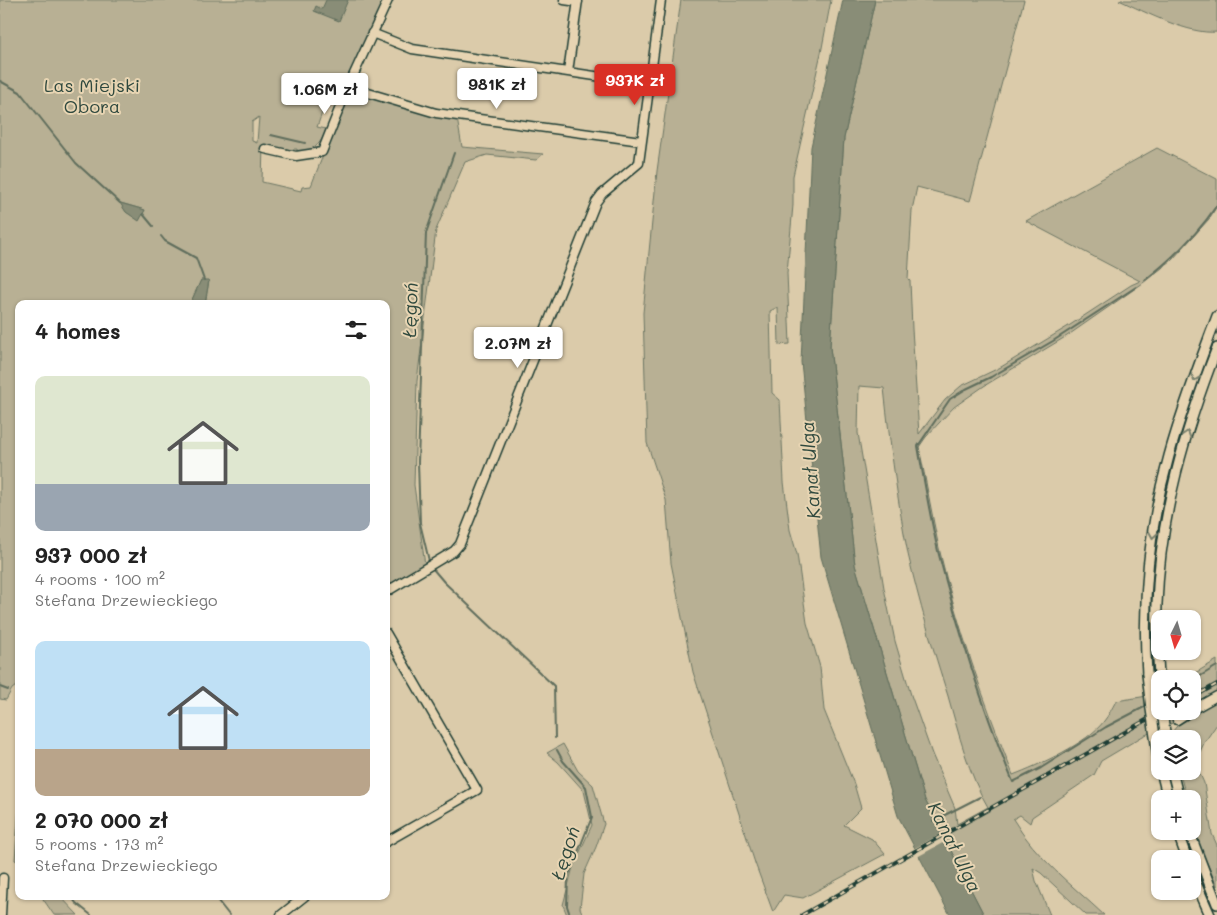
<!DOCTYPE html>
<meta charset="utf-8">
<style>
:root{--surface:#fff;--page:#f6f6f6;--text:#222;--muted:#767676;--accent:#d93025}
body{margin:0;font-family:Mali,sans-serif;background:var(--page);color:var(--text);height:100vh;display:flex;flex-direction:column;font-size:19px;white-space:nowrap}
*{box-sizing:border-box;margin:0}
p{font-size:16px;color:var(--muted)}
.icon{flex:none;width:28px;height:28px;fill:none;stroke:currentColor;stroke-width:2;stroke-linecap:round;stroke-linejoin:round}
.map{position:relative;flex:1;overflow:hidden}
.side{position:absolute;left:15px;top:300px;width:375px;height:600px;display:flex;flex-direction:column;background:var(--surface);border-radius:10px;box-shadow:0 1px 4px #0004}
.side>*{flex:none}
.needle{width:32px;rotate:185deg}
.buttons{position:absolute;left:1151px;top:610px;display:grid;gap:10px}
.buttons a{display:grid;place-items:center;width:50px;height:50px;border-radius:10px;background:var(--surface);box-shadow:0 1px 4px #0004;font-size:25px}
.price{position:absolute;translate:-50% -42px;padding:0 11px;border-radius:5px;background:#fff;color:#222;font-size:16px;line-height:32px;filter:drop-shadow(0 1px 2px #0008)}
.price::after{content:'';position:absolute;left:50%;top:30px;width:15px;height:11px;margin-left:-8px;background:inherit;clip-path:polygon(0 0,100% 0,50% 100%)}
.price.current{background:var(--accent);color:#fff}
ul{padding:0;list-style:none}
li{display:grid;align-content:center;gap:10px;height:265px;padding:0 20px}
li span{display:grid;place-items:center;height:155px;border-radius:10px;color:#555}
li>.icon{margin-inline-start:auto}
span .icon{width:90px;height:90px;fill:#fffc;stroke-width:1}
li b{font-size:21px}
h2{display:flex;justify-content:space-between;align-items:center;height:60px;padding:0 20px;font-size:21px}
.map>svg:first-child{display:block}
</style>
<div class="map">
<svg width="1217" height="915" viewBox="0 0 1217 915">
<rect width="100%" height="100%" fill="#dbcbaa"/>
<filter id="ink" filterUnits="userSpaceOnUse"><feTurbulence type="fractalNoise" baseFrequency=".02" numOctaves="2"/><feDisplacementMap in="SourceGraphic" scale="10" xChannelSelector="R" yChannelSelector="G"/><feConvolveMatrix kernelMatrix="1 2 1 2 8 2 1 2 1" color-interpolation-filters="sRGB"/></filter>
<g filter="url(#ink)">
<path fill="#b8b094" stroke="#6c7664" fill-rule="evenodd" d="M0,0H383L344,86L329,93L317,127L326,129C321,145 314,151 297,151V149H293L292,150L263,145L262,182L301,191L302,187L311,186L349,89L457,118L462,147L543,154L536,160L487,155L465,162L436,230L417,381L414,485L425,565L386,588V304H205L209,281L201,280L190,304H19V684L12,689L6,700L0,699ZM259,117L257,142V143L252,141V122ZM121,203L145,210L139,220L126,212Z
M681,0H831L821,53L793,176V205L787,273L790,344L779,345L778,307L770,311L772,393L780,400L784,482L790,530L797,554L807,623L820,667L824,710L854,784L861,808L844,825L872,839L885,854L803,898L784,895L773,912L755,863L693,672L671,563L666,500L647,443L643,313L657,171Z
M875,0H1024L970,201L917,187L912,210L908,279L910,281L912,329L919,434L945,400L961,386L1001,367L1067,327L1131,285L1140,281L1026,221L1157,148L1217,179V206L1209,219L1172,260L1143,283L1067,336L984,386L954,407L926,437L919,447C926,481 932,515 939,548C957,626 984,701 1013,775C1039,765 1088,743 1104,721C1109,715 1112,708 1116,701L1160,694V711H1192V679H1185L1217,660V724L1204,743L1195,763L1204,783L1212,834L1217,845V886L1198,842L1193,820L1192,799H1187L1179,771H1192V739H1172V732L1182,720L1170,724L1143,736L1101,761L1094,775L1032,817L1030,823L1020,815L1013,819C1036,858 1072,885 1104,915H1086L1041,873L1033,868L1036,881L1050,915H984L925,800L855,565L830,347L844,138ZM859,386L884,388C890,444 897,499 908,554C919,602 933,649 948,696C958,731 969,776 988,807L957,824L955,808L932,754L911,695L895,641L884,588L858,433Z
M1119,0H1217V32C1189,35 1145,12 1119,0Z
M563,744L578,771L593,785L604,824L596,847L584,874L580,908L583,915H567L563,905L573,867L592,825L584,791L558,762L547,753Z
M19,805V862L15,860Z
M41,896H60L78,915H54Z"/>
<path fill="#898d77" stroke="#5f6d5c" d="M326,0H348L339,21L314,11L316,6L322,9Z
M843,0H875L844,138L830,347L855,565L925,800L984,915H950L898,816L821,557L801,362L811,147Z
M120,203L145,210L139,221L126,212Z
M201,280H209L205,304H190Z"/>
<path fill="#dbcbaa" d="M944,832L948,840L917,857L913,849Z"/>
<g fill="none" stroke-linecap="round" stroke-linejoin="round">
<path stroke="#5f6d5c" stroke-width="2" d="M0,81L20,92L76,163L120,203
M271,135L305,143
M143,214L153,226
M161,236L165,241L196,258L204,280
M1145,280C1173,258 1198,234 1217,205
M1136,287L1053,341L991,377L966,389L950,399L918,446C924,481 930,516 938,551C958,629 982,707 1013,782L1041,768L1106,727L1148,705
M429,561L420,523L418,462L426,233L454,153
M433,569L444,582L554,686L555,738
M1192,681L1217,666
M0,687L8,690
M1152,702L1160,699
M557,750L563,761L586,787L592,817L568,877L567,906L570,915
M933,821L980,797
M71,896L76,903L91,915
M214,896L229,915"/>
<defs>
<path id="minor" d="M564,0L578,2
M372,33L412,49L649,84
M568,72L578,0
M348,87L436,113L641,141
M265,149L296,156L322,152L348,87L388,0
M386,592L454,551L460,544L596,202L602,194L639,163L661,0
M386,633L477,790L386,842
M1192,710L1217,696
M1177,720L1191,711
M1,915L3,878
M281,915L305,896"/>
<path id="major" d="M1147,674C1142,601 1149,526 1169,456C1182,408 1200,362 1217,316
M1160,691C1158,662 1156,633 1157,604C1160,515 1185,430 1217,348
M1161,771L1168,799
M1172,771L1179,799
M1177,831L1187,859
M1189,831L1217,904
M1192,874L1210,915"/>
</defs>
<use href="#minor" stroke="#1f3d34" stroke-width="11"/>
<use href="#major" stroke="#1f3d34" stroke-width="12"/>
<use href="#minor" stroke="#e7d4b2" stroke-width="8"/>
<use href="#major" stroke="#e7d4b2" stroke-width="9"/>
<defs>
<path id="rail" d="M1192,698L1217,684
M802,915L1162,711"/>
</defs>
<use href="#rail" stroke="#1f3d34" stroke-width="4"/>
<use href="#rail" stroke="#e7d4b2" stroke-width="2" stroke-dasharray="5.5" stroke-linecap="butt"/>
<defs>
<path id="major-bridge" d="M1147,674L1151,709L1159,764
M1162,711L1166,739"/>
</defs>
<use href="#major-bridge" stroke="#1f3d34" stroke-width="12" stroke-linecap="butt"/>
<use href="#major-bridge" stroke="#e7d4b2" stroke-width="9"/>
</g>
<defs><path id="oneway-chevron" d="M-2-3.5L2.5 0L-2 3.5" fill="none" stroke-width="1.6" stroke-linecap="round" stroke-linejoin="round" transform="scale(1.25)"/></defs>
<g stroke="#79816d">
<use href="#oneway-chevron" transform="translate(1195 378) rotate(110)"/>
<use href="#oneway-chevron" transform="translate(1187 434) rotate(-72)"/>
<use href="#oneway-chevron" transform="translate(1153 535) rotate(99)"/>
</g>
</g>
<g text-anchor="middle" stroke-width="4" stroke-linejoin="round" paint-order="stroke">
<g font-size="18" fill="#2e483e" stroke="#e7d4b2">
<text x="92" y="92">Las Miejski<tspan x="92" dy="21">Obora</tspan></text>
</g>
<g font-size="19" font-style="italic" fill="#2f493e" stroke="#e7d4b2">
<text transform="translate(410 310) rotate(-88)" y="7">Łęgoń</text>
<text transform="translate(810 470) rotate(-94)" y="7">Kanał Ulga</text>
<text transform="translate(955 847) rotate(64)" y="7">Kanał Ulga</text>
<text transform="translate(565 853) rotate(-72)" y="7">Łęgoń</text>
</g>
</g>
</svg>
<div class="buttons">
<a><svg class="needle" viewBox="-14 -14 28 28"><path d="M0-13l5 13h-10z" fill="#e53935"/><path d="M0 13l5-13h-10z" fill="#767676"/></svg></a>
<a><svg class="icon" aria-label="locate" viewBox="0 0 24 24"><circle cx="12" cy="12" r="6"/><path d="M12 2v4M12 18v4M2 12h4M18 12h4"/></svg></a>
<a><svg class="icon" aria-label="layers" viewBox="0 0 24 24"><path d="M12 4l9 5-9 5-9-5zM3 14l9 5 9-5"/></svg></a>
<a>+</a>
<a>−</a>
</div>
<b class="price current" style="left:635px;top:106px">937K zł</b>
<b class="price" style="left:497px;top:110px">981K zł</b>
<b class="price" style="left:325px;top:115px">1.06M zł</b>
<b class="price" style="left:518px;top:369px">2.07M zł</b>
<section class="side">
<h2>4 homes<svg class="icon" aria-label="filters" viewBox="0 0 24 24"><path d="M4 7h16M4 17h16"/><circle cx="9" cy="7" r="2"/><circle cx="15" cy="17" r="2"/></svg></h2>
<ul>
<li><span style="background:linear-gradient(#dfe7d0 70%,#9aa5b1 0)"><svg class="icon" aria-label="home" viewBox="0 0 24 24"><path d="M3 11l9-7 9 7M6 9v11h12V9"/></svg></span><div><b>937 000 zł</b><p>4 rooms · 100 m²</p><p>Stefana Drzewieckiego</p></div></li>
<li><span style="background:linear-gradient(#bfe0f5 70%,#b9a48a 0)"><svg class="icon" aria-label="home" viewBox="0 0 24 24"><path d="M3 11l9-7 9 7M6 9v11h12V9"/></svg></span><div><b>2 070 000 zł</b><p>5 rooms · 173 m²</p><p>Stefana Drzewieckiego</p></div></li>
</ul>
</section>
</div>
